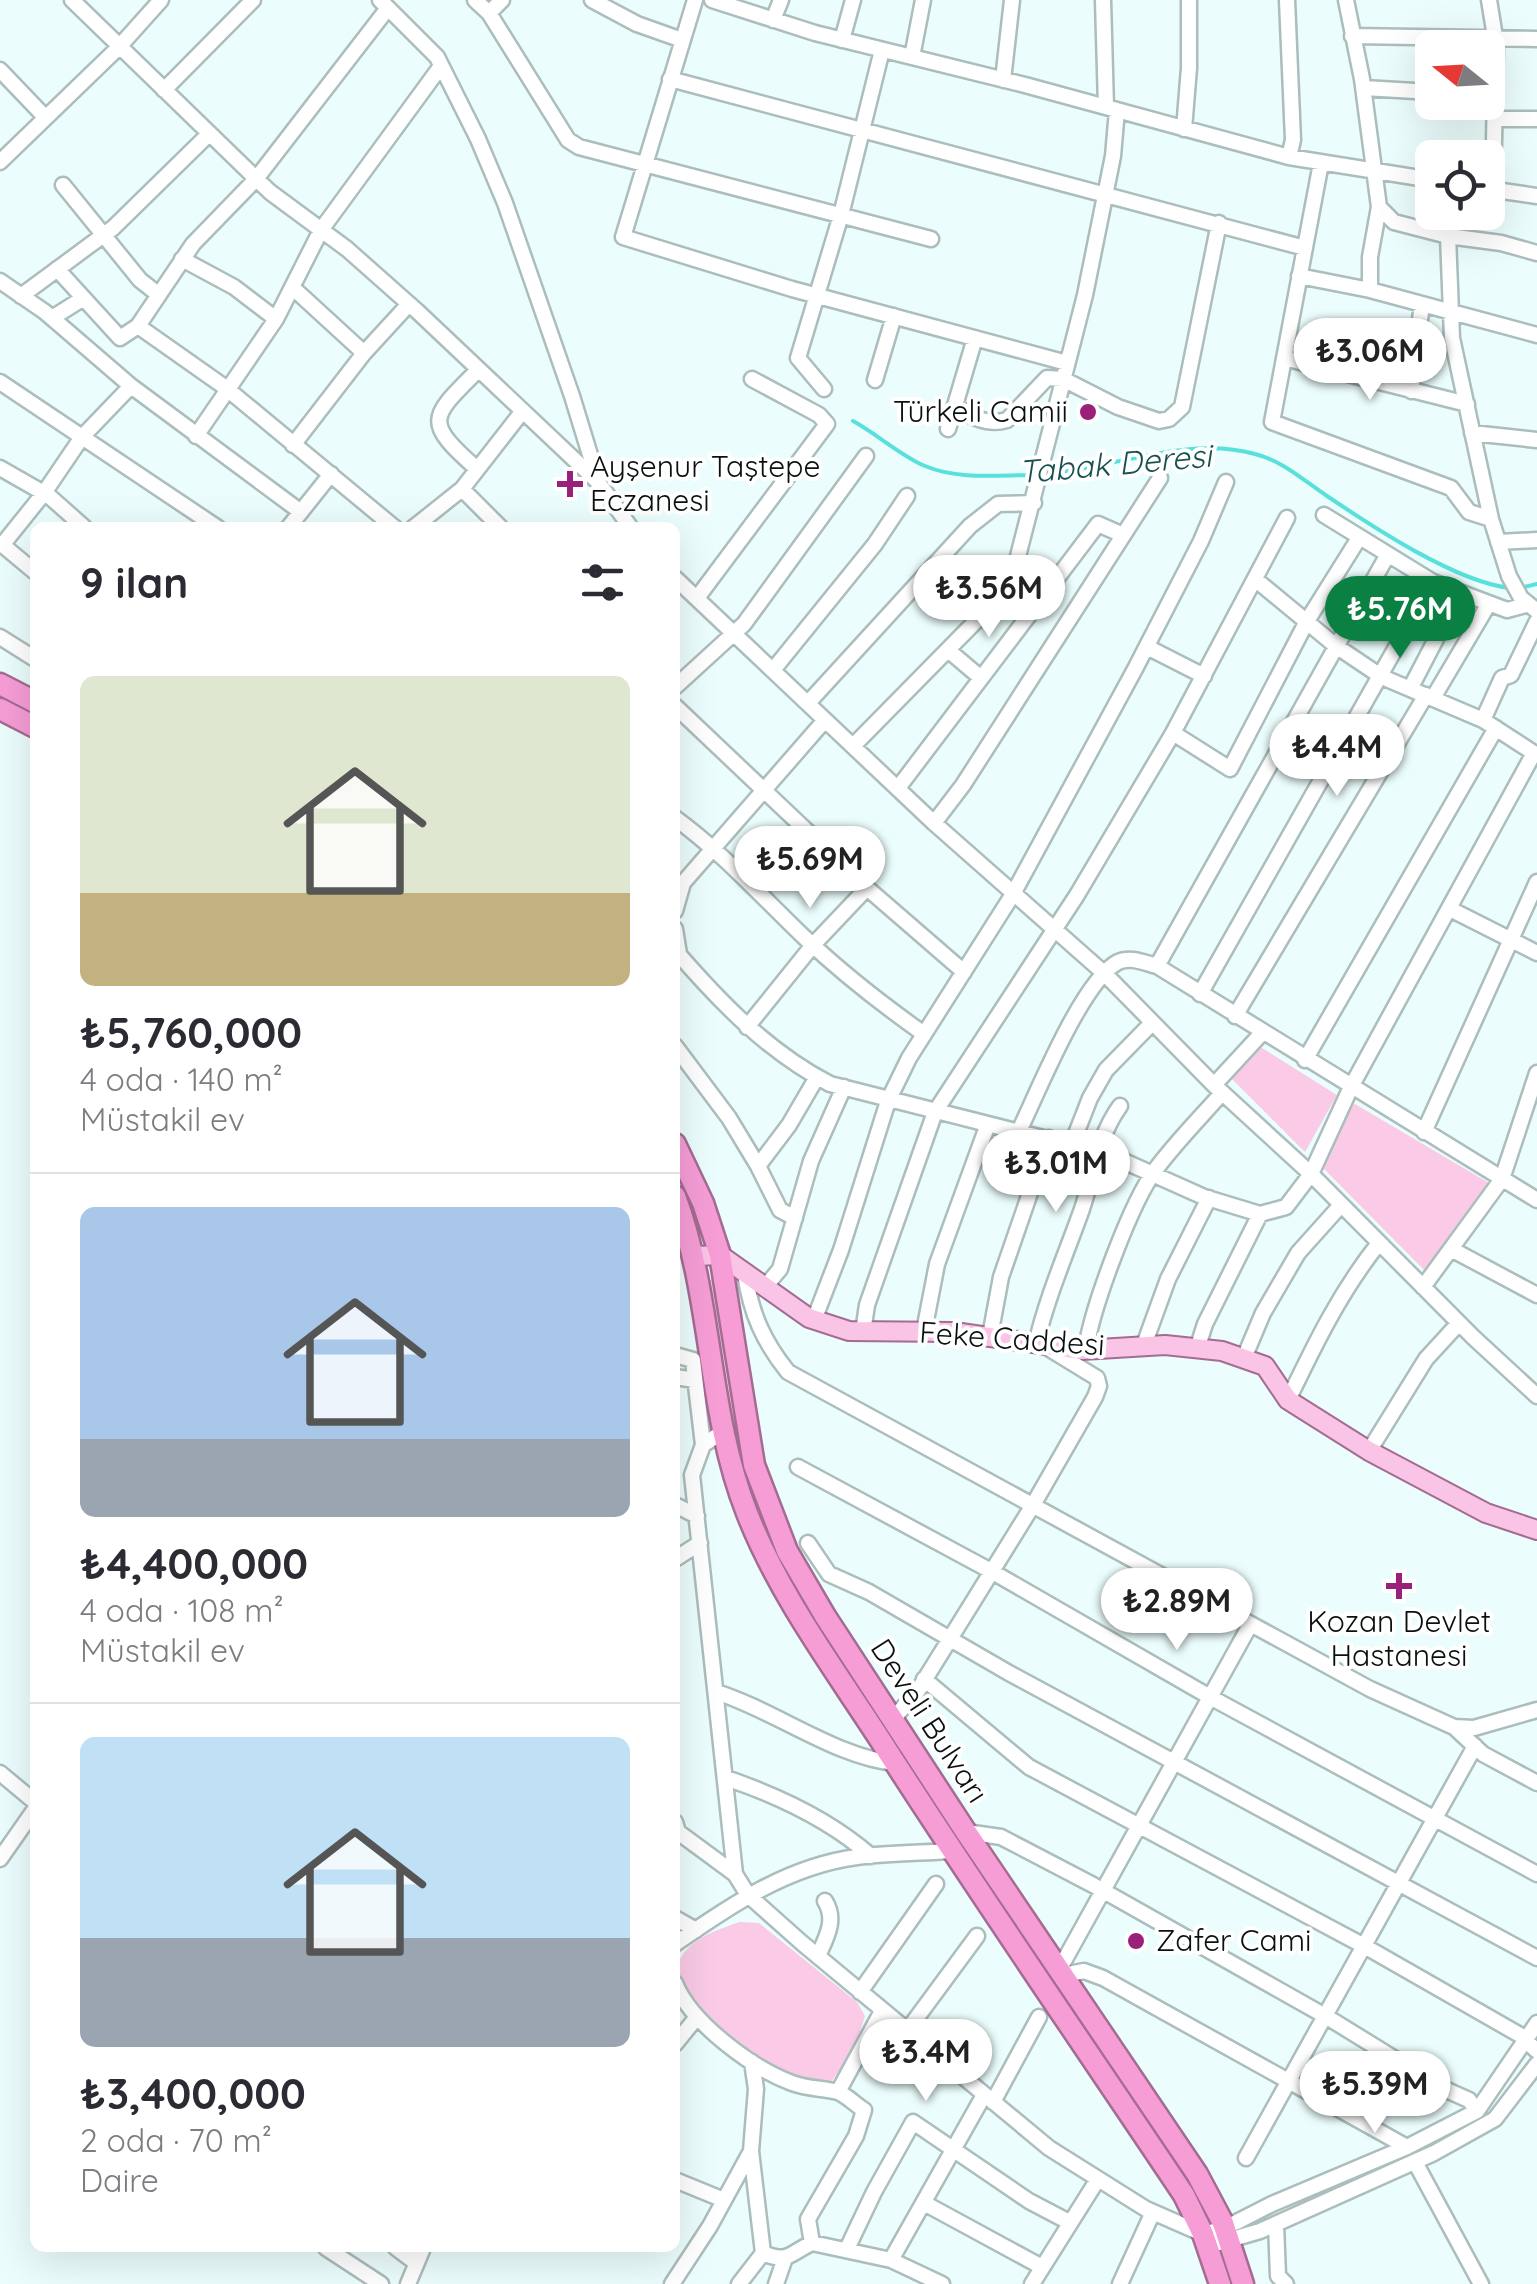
<!DOCTYPE html>
<html lang="tr">
<meta charset="utf-8">
<style>
:root{--surface:#fff;--page:#f2f2f3;--text:#2b2b33;--muted:#7c7c81;--line:#e1e1e2;--accent:#0b8043}
body{margin:0;font-family:Quicksand,sans-serif;background:var(--page);color:var(--text);height:100vh;display:flex;flex-direction:column;font-size:38px;white-space:nowrap}
*{box-sizing:border-box;margin:0}
p{font-size:32px;color:var(--muted)}
.icon{flex:none;width:55px;height:55px;fill:none;stroke:currentColor;stroke-width:2;stroke-linecap:round;stroke-linejoin:round}
.map{position:relative;flex:1;overflow:hidden}
.panel{position:absolute;left:30px;top:522px;width:650px;height:1730px;display:flex;flex-direction:column;background:var(--surface);border-radius:15px;box-shadow:0 10px 40px #0002}
.panel>*{flex:none}
.needle{width:65px;rotate:288deg}
.buttons{position:absolute;left:1415px;top:30px;display:grid;gap:20px}
.buttons a{display:grid;place-items:center;width:90px;height:90px;border-radius:15px;background:var(--surface);box-shadow:0 10px 40px #0002;font-size:50px}
.price{position:absolute;translate:-50% -85px;padding:0 22px;border-radius:35px;background:#fff;color:#222;font-size:32px;line-height:65px;filter:drop-shadow(0 2px 5px #0008)}
.price::after{content:'';position:absolute;left:50%;top:60px;width:30px;height:22px;margin-left:-15px;background:inherit;clip-path:polygon(0 0,100% 0,50% 100%)}
.price.active{background:var(--accent);color:#fff}
ul{padding:0;list-style:none}
li{display:grid;align-content:center;gap:20px;height:530px;padding:0 50px}
li+li{border-top:2px solid var(--line)}
li span{display:grid;place-items:center;height:310px;border-radius:15px;color:#555}
li>.icon{margin-inline-start:auto}
span .icon{width:180px;height:180px;fill:#fffc;stroke-width:1}
li b{font-size:42px}
h2{display:flex;justify-content:space-between;align-items:center;height:120px;padding:0 50px;font-size:42px}
.map>svg:first-child{display:block}
</style>
<div class="map">
<svg width="1537" height="2284" viewBox="0 0 1537 2284">
<rect width="100%" height="100%" fill="#ebfdfc"/>
<path fill="#facae7" d="M1262,1048L1337,1095L1305,1152L1229,1076L1255,1050Z
M1355,1104L1489,1183L1426,1272L1321,1166L1350,1106Z
M709,1280H716L737,1427L753,1490L1154,2125L1118,2081L874,1720L764,1538L730,1432Z
M740,1922L759,1923L857,2002L865,2016L853,2052L831,2082C810,2081 789,2076 770,2067C747,2055 671,1995 678,1965C685,1940 719,1929 740,1922Z"/>
<g fill="none" stroke-linecap="round" stroke-linejoin="round">
<path stroke="#5ae0dc" stroke-width="4" d="M853,421C877,434 901,456 925,466C958,480 998,475 1033,475
M1043,474C1112,469 1186,435 1255,454C1283,461 1303,480 1327,496C1373,527 1456,582 1510,588
M1520,588L1537,584"/>
<defs>
<path id="minor" d="M72,0L270,192L347,249L417,311L598,482L631,528
M380,0L437,57L478,139L505,203L572,396L598,481
M475,0L489,13L568,140L579,147L931,239
M592,0L637,24L682,40
M695,0L623,237L792,289L1067,363
M712,0L815,33L1025,85L1289,157L1432,180
M1103,0L1106,107
M1287,0L1293,140L1289,157
M1346,0L1362,79L1379,207L1394,222L1448,236L1452,338L1491,519L1509,576L1521,598L1537,611
M1489,0L1496,43L1493,190
M489,13L502,0
M773,20L781,0
M1352,36L1537,39
M842,40L853,0
M912,57L923,0
M0,70L45,117
M670,79L1305,248
M1003,80L1012,0
M1364,88L1432,92
M164,90L253,0
M1495,119H1537
M1184,129L1189,68V0
M0,162L118,48L161,0
M1321,163L1272,422L1451,488L1469,512L1491,519
M63,185L140,280L159,295
M1488,189L1537,196
M1448,236L1501,243L1537,253
M182,259L234,287L276,319
M57,269L120,338L138,326L193,244L256,179L388,8
M1299,276L1370,290L1537,335
M0,281L45,312L131,386L301,512
M292,287L364,353
M1370,290V257L1379,207
M21,296L113,228L209,134
M52,318L82,299
M138,326L226,388L395,528
M1284,358L1467,404
M875,380L894,316
M0,382L218,528
M824,389L798,358L841,215L882,50
M1411,391L1422,304
M955,405C970,417 987,426 1007,420L1047,378L1063,379L1118,407L1159,421L1169,419L1182,407L1219,223
M948,429L975,338
M1472,433L1537,440
M196,436L276,319L321,230L441,66
M293,445L364,353L409,304
M0,468L49,496L85,528
M477,469C423,421 430,418 478,370
M462,489L501,528
M1324,515L1433,582L1507,610L1526,605
M288,528L331,474
M413,528L462,489L522,412
M1498,542L1537,540
M0,543L35,572
M3,544L44,493L82,437L131,386
M675,578L934,823L1105,974L1214,1085L1311,1174L1473,1337L1537,1396
M1255,579L1336,646L1382,677L1483,720L1537,755
M697,598L827,424L819,415L752,379
M0,637L35,659
M1147,647L1204,676
M948,650L981,678
M773,670L875,544L907,496
M675,687L744,624L866,456
M1410,689L1437,637
M1433,698L1488,605
M808,703L970,526L998,504L1034,503
M675,706L867,888L964,972
M1483,720L1502,678L1511,675L1537,621
M1173,733L1230,769L1307,621L1359,538
M853,746L978,619L1015,568L1085,295L1113,156L1117,110
M898,788L1098,524L1123,535
M675,818C723,853 762,897 805,938C842,973 883,1005 924,1034
M934,823L963,785L1160,478
M1450,909L1537,953
M675,911L683,883L825,720
M675,929L679,954
M675,950C720,1002 768,1052 830,1084L1110,1155L1204,1197L1260,1214L1286,1207L1311,1174L1351,1087L1534,753
M1157,966L1387,556
M1200,994L1433,582
M1235,1016L1426,695
M747,1027L813,945L867,888
M675,1046L729,1118L758,1166
M1305,1060L1496,728
M1214,1085L1262,1033
M1019,1131C1038,1092 1082,981 1118,962C1130,956 1145,963 1157,966L1537,1200
M1424,1132L1537,882
M1072,1144L1090,1098L1106,1070L1152,1023
M795,1218L780,1210L758,1166L789,1125L817,1077
M1451,1249L1537,1295
M745,1274C751,1313 763,1341 788,1372L1370,1689L1454,1727L1474,1728L1537,1710
M1423,1287L1502,1179L1537,1073
M764,1288L780,1269L811,1161L844,1087
M814,1320L841,1250L888,1101L909,1058L1013,894L1135,669L1201,541L1226,482
M924,1331L937,1264L988,1124
M863,1332L867,1305L935,1112L1077,895L1173,733L1287,518
M990,1336L1001,1277L1049,1138
M1036,1344C1047,1297 1066,1254 1082,1209C1094,1173 1097,1138 1120,1106
M1144,1345L1168,1279L1209,1198
M1198,1346L1205,1324L1260,1214
M1086,1349C1092,1308 1131,1202 1156,1169C1176,1142 1200,1118 1222,1093
M675,1355L693,1360L703,1445
M1244,1358L1263,1313L1298,1253L1341,1205
M675,1377L695,1380
M1288,1400C1315,1344 1340,1292 1379,1243
M724,1431L703,1445L692,1475L735,1874L748,1895L802,1943L1049,2148L1146,2209L1203,2234L1225,2228L1272,2204L1407,2147L1477,2111L1537,2023
M1369,1451L1426,1359L1459,1323
M798,1467L991,1571L1210,1697L1537,1874
M675,1505L697,1516
M808,1543L829,1574L869,1592L1009,1673L1537,1958
M675,1559L700,1543
M924,1679L1029,1767L1366,1947L1520,2035L1537,2051
M716,1692C774,1710 837,1758 895,1763
M892,1720L917,1692L1033,1505L1095,1397L1099,1386L1097,1378L1048,1348
M1454,1727L1483,1754L1537,1783
M0,1773L35,1802
M726,1778C776,1795 831,1821 871,1856
M675,1822L678,1832L735,1874
M966,1832L1001,1837L1093,1885L1327,2017L1442,2088L1469,2100L1477,2111
M0,1859L35,1809
M675,1918L696,1930
M675,1944C731,1905 788,1866 857,1857C888,1853 920,1853 951,1851
M818,1956C826,1938 837,1920 825,1901
M1059,1970L1250,1625
M1063,1975L1084,1971L1103,1978L1407,2147
M675,1983C691,2023 752,2068 792,2083C808,2089 823,2088 838,2092C846,2095 856,2105 864,2110L856,2136L808,2219L812,2243
M860,1992L936,1884
M907,2031L977,1936
M675,2044L697,2017
M752,2062L756,2089L751,2151L763,2253C788,2264 790,2253 812,2243L891,2260L942,2284
M838,2092L882,2011
M993,2102L1039,2017
M1246,2158L1475,1746
M1415,2162L1481,2284
M675,2180L724,2200
M924,2203L1042,2267
M1276,2224L1278,2276L1286,2284
M1208,2246L1260,2231L1434,2153L1495,2119L1537,2064
M326,2248L381,2284
M396,2248L416,2263
M847,2249L874,2192L913,2122L1029,2201L1069,2222
M891,2260L984,2095
M408,2284L423,2248
M672,2284L710,2226L751,2151
M739,2284L763,2253
M776,2284L785,2258
M1032,2284L1098,2179
M1120,2284L1153,2212"/>
<path id="major" d="M695,1256L720,1255L809,1318L849,1331L954,1332L1082,1350L1165,1345L1222,1351L1265,1366L1288,1400L1369,1451L1486,1513L1537,1530"/>
<path id="highway" d="M0,684L35,702
M0,709L35,727
M675,1144L703,1203L720,1255L754,1465L787,1551L825,1616L966,1832L1197,2174L1223,2223L1243,2284
M675,1196C713,1299 707,1412 747,1513C779,1595 833,1667 881,1741C979,1894 1083,2044 1184,2195L1203,2234L1220,2284"/>
</defs>
<use href="#minor" stroke="#abbdbc" stroke-width="19"/>
<use href="#major" stroke="#a36c91" stroke-width="22"/>
<use href="#highway" stroke="#a36c91" stroke-width="25"/>
<use href="#minor" stroke="#fff" stroke-width="14"/>
<use href="#major" stroke="#fac4e6" stroke-width="18"/>
<use href="#highway" stroke="#f69dd6" stroke-width="20"/>
</g>
<g fill="#9a217a" stroke="#fff" stroke-width="4">
<circle cx="1088" cy="412" r="10"/>
<path d="M565 469h10v10h10v10h-10v10h-10v-10h-10v-10h10z"/>
<path d="M1394 1571h10v10h10v10h-10v10h-10v-10h-10v-10h10z"/>
<circle cx="1136" cy="1941" r="10"/>
</g>
<g text-anchor="middle" stroke-width="8" stroke-linejoin="round" paint-order="stroke">
<g font-size="30" fill="#0a1010" stroke="#fff" text-anchor="start">
<text x="1068" y="422" text-anchor="end">Türkeli Camii</text>
<text x="590" y="477">Ayşenur Taştepe<tspan x="590" dy="34">Eczanesi</tspan></text>
<text x="1399" y="1632" text-anchor="middle">Kozan Devlet<tspan x="1399" dy="34">Hastanesi</tspan></text>
<text x="1156" y="1951">Zafer Cami</text>
</g>
<g font-size="30" fill="#0a1010" stroke="#fff">
<text transform="translate(1012 1339) rotate(4)" y="10">Feke Caddesi</text>
<text transform="translate(929 1721) rotate(57)" y="10">Develi Bulvarı</text>
</g>
<g font-size="32" font-style="italic" fill="#185250" stroke="#fff">
<text transform="translate(1115 464) rotate(-5)" y="11">Tabak Deresi</text>
</g>
</g>
</svg>
<div class="buttons">
<a><svg class="needle" viewBox="-14 -14 28 28"><path d="M0-13l5 13h-10z" fill="#e53935"/><path d="M0 13l5-13h-10z" fill="#7c7c81"/></svg></a>
<a><svg class="icon" aria-label="locate" viewBox="0 0 24 24"><circle cx="12" cy="12" r="6"/><path d="M12 2v4M12 18v4M2 12h4M18 12h4"/></svg></a>
</div>
<b class="price" style="left:1370px;top:403px">₺3.06M</b>
<b class="price" style="left:989px;top:640px">₺3.56M</b>
<b class="price active" style="left:1400px;top:661px">₺5.76M</b>
<b class="price" style="left:1337px;top:799px">₺4.4M</b>
<b class="price" style="left:810px;top:911px">₺5.69M</b>
<b class="price" style="left:1056px;top:1215px">₺3.01M</b>
<b class="price" style="left:1177px;top:1653px">₺2.89M</b>
<b class="price" style="left:926px;top:2104px">₺3.4M</b>
<b class="price" style="left:1375px;top:2136px">₺5.39M</b>
<section class="panel">
<h2>9 ilan<svg class="icon" aria-label="filters" viewBox="0 0 24 24"><path d="M4 7h16M4 17h16"/><circle cx="9" cy="7" r="2"/><circle cx="15" cy="17" r="2"/></svg></h2>
<ul>
<li><span style="background:linear-gradient(#dfe7d0 70%,#c2b280 0)"><svg class="icon" aria-label="home" viewBox="0 0 24 24"><path d="M3 11l9-7 9 7M6 9v11h12V9"/></svg></span><div><b>₺5,760,000</b><p>4 oda · 140 m²</p><p>Müstakil ev</p></div></li>
<li><span style="background:linear-gradient(#a9c7e8 75%,#9aa5b1 0)"><svg class="icon" aria-label="home" viewBox="0 0 24 24"><path d="M3 11l9-7 9 7M6 9v11h12V9"/></svg></span><div><b>₺4,400,000</b><p>4 oda · 108 m²</p><p>Müstakil ev</p></div></li>
<li><span style="background:linear-gradient(#bfe0f5 65%,#9aa5b1 0)"><svg class="icon" aria-label="home" viewBox="0 0 24 24"><path d="M3 11l9-7 9 7M6 9v11h12V9"/></svg></span><div><b>₺3,400,000</b><p>2 oda · 70 m²</p><p>Daire</p></div></li>
</ul>
</section>
</div>
